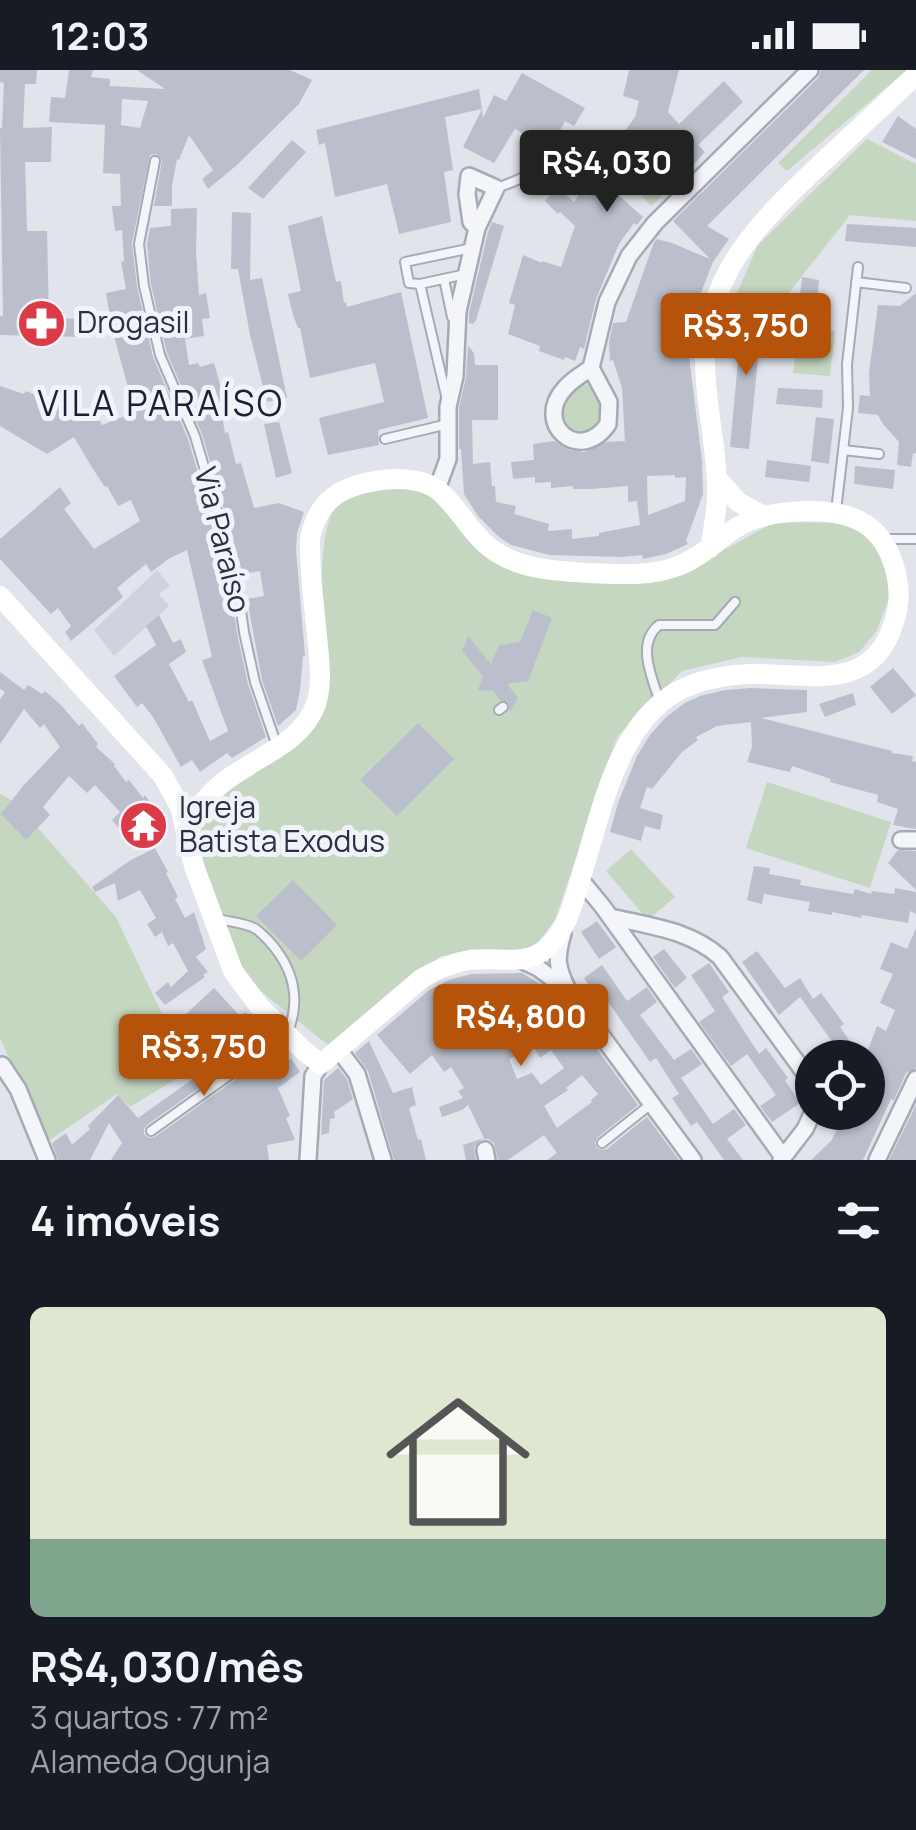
<!DOCTYPE html>
<html lang="pt">
<meta charset="utf-8">
<style>
:root{--surface:#171b24;--page:#242831;--text:#f1f3f6;--muted:#9ea1a6;--line:#363941;--accent:#b45309}
body{margin:0;font-family:Manrope,sans-serif;background:var(--page);color:var(--text);height:100vh;display:flex;flex-direction:column;font-size:38px;white-space:nowrap}
*{box-sizing:border-box;margin:0}
p{font-size:32px;color:var(--muted)}
.icon{flex:none;width:55px;height:55px;fill:none;stroke:currentColor;stroke-width:2;stroke-linecap:round;stroke-linejoin:round}
.map{position:relative;height:1090px;overflow:hidden}
.side{display:flex;flex-direction:column;background:var(--surface);flex:1}
.side>*{flex:none}
.tools{position:absolute;left:795px;top:970px;display:grid;gap:20px}
.tools a{display:grid;place-items:center;width:90px;height:90px;border-radius:50%;background:var(--surface);box-shadow:0 2px 8px #0004;font-size:50px}
.price{position:absolute;translate:-50% -85px;padding:0 22px;border-radius:10px;background:var(--accent);color:#fff;font-size:32px;line-height:65px;filter:drop-shadow(0 2px 5px #0008)}
.price::after{content:'';position:absolute;left:50%;top:60px;width:30px;height:22px;margin-left:-15px;background:inherit;clip-path:polygon(0 0,100% 0,50% 100%)}
.price.current{background:#222;color:#fff}
ul{padding:0;list-style:none}
li{display:grid;align-content:center;gap:20px;height:530px;padding:0 30px}
li+li{border-top:2px solid var(--line)}
li span{display:grid;place-items:center;height:310px;border-radius:15px;color:#555}
li>.icon{margin-inline-start:auto}
span .icon{width:180px;height:180px;fill:#fffc;stroke-width:1}
li b{font-size:42px}
h2{display:flex;justify-content:space-between;align-items:center;height:120px;padding:0 30px;font-size:42px}
.status{display:flex;justify-content:space-between;align-items:center;height:70px;padding:0 50px;background:var(--surface);direction:ltr}
.status svg{height:28px;fill:currentColor}
.map>svg:first-child{display:block}
</style>
<div class="status"><b>12:03</b><svg viewBox="0 0 49 12"><path d="M0 12V9h3v3zM5 12V6h3v6zM10 12V3h3v9zM15 12V0h3v12zM26 1h20v11H26zM47 4h2v5h-2z"/></svg></div>
<div class="map">
<svg width="916" height="1090" viewBox="0 0 916 1090">
<rect width="100%" height="100%" fill="#e1e4eb"/>
<path fill="#ced3dd" d="M157,500L170,516L159,524L169,536L114,586L94,560Z"/>
<path fill="#c5d6c1" d="M872,0H907L787,101L778,93Z
M867,69L916,94V151L850,145L780,234L733,232L758,175Z
M658,80L681,107L651,136L629,110Z
M799,257L835,261L830,306L793,303Z
M591,314C601,328 605,339 599,356C584,364 574,365 561,354C559,329 565,316 591,314Z
M404,415L432,426L514,500L678,505L775,452L844,453L868,464L885,487L892,521L876,562L859,582L835,592L741,587L682,601L617,667L555,850L531,881L441,886L346,972L328,975L242,906L203,806L198,766L211,733L327,627C325,587 309,451 343,428C354,420 389,418 404,415Z
M767,712L891,752L870,818L746,778Z
M0,724L15,732L116,847L189,1001L130,1037L117,1024L47,1072L0,968Z
M631,779L675,827L648,850L606,801Z"/>
<path fill="#babfcb" fill-rule="evenodd" d="M0,0H37L36,14H25L23,58L52,57L51,92H25L27,161H47L49,248L83,249V258L80,259L81,267L0,265V246H3L0,58H2L4,13L0,12Z
M69,0H93L91,7L110,9V16L165,19L137,0H290L312,10L299,34L237,95L208,119L202,109L213,100L189,65L179,90L177,89L172,116V136H154L162,90L157,84L150,85L132,173L137,217L153,287L188,369L229,507L237,563L248,614L266,667L232,688L227,683L200,702L192,690L181,697L153,647L142,633L137,637L114,606L156,575L146,556L159,545L173,573L181,569L186,582L169,594L189,632L192,630L210,671L228,661L202,590L212,587L187,480L170,488L151,502L146,494L117,518L123,527L71,571L65,562L71,556L58,538L51,544L0,489V469L60,417L71,433L64,439L94,479L140,451L131,430L118,436L107,416L105,417L91,396L74,367L47,384L0,356V316L24,324L26,321L100,351L102,355L132,343L128,329L131,328L112,259L106,223L126,219L121,192L124,191L122,160L115,161L112,136H121L120,104L103,103L105,55L49,52L51,27L65,28ZM122,29L148,31L140,58L121,55Z
M629,0H679L668,42L679,54L724,11L743,32L698,75L705,82L676,114L680,99L654,72L616,119L618,121L617,124L643,147L637,155L634,153L619,174L596,229L584,279L580,277L575,291L565,287L564,290L539,281L540,276L508,264L515,235L509,233L523,185L542,193V191L561,197L575,156L560,142L558,144L545,131L557,117L574,132L635,47L639,31L623,26Z
M821,0H864L707,156L729,169L713,192L697,233L699,234L689,286L702,391L703,424L686,471L688,474L666,484L643,489L642,485L621,487L550,485L511,475L499,467L478,446L464,424L461,379H459V338L466,307L468,276L474,283L475,295H498V350H472L473,394L490,392L492,416H495L496,432L516,436L514,444L549,454L548,461L572,459V469L599,466V463L640,455L637,431L628,432V416L592,419H573V416L551,418V412L535,413V407L513,409L511,392L534,390L533,374L554,371L569,380L584,382L606,372L625,371L622,318L613,290L610,291L609,273L613,253L626,252L654,172L657,169L672,173L710,189L673,151L818,8ZM675,405V408L686,407L685,431L648,445L647,406Z
M522,3L585,38L574,56L565,51L550,78L515,59L494,93L463,77L482,39L483,48L494,25L506,31Z
M479,19L482,39L445,47L453,100L444,102L451,152L399,164L387,114L335,127L325,73L319,75L316,60Z
M898,46L916,59V89L882,72Z
M292,70L306,82L263,129L248,118Z
M197,138L196,181L199,225L206,223L210,248L202,249L204,266L185,269L189,295L198,293L200,297L214,293L225,333L220,334L225,363L228,362L236,394L241,393L254,438L279,433L304,442L297,463L296,480L305,586H303L300,620L296,640L278,656L262,610L247,529L264,526L260,501L243,504L202,364L167,283L151,215L147,174L150,158L171,156V139Z
M232,142L251,143L250,210L262,208L287,328L267,332L250,265L238,199H231Z
M322,146L336,212L341,211L344,233L346,232L347,237L401,222L428,348L378,360L379,375L328,385L319,348L384,332L375,293L310,308L300,258H298L293,245L288,224L301,221L288,156Z
M492,152L504,156L476,250L473,254L469,253V243L488,162Z
M847,154L916,158V177L845,171Z
M802,207L819,210L815,254L797,252Z
M916,223V384L913,383L911,397L897,395L899,372L883,354L878,345L858,343L860,325L870,326L869,303L878,235L900,236Z
M743,238L763,239L749,379L730,377Z
M778,318L823,320L822,338L776,334Z
M816,347L834,349L829,394L811,391Z
M279,352L292,403L276,408L264,354Z
M767,390L811,396L809,412L765,407Z
M855,396L895,400L893,419L854,414Z
M533,540L552,548L528,611L507,614L518,628L510,642L508,632L500,630L493,621L478,620L483,606L462,581L468,566L491,594L499,575L520,572Z
M893,598L916,625L892,644L870,617Z
M0,602L24,620L28,615L42,624L45,621L61,635L79,656L82,653L98,674L96,677L115,694L114,696L126,712L129,710L143,728L145,725L152,735L149,738L160,747L136,772L128,764L126,767L112,750L120,742L95,715L87,723L69,706L43,737L50,745L26,770L1,744L23,716L60,677L44,654L40,658L24,639L0,674V629L5,622L0,619Z
M751,618L807,620V642L761,648L892,681V683L913,686L912,691L916,692V759L893,755L898,739L877,732L878,725L830,712L831,709L792,696L790,702L747,692L752,677L751,652L717,656L696,667L698,670L682,682L652,719L647,717L640,738L663,745L660,760L645,756L641,771L610,762L618,733L637,686L650,665L666,647L685,633L700,626L725,620Z
M853,623L856,635L825,647L819,634Z
M418,653L454,689L397,746L360,710Z
M155,778L168,802L166,803L178,827L175,829L185,848L194,842L206,879L196,887L208,902L203,905L205,907L165,935L155,923L168,912L171,917L188,901L173,873L168,876L162,862L155,867L147,854L156,848L140,820L118,831L115,813L95,822L92,817L131,790Z
M898,780L916,781V820L888,793Z
M754,796L770,798L769,804L801,810L800,815L853,824L855,819L871,824L872,821L894,824L895,818L916,822V844L910,841L908,853L862,845L861,848L832,842V845L808,841L810,832L764,824L762,834L747,830Z
M293,810L337,855L301,891L256,846Z
M597,851L616,877L599,889L581,862Z
M916,858V998L906,1003L894,1030L891,1029L863,1090H811L831,1071L846,1042H868V988H865L877,956L886,961L895,940L880,933L893,904L880,899L891,872L907,879Z
M664,879L687,908L675,918L653,887Z
M757,881L785,918L800,908L813,929L821,923L844,954L840,957L856,980L846,988H816L834,974L800,927L779,945L742,892Z
M709,893L729,922L722,927L759,984L766,978L788,1008L785,1010L800,1033L772,1052L760,1036L776,1025L747,984L731,996L699,952L715,941L691,905Z
M602,895L627,931L647,917L657,932L640,945L674,990L691,979L702,994L681,1008L713,1054L734,1039L746,1055L727,1069L743,1090H724L697,1052L691,1056L672,1028L679,1024L656,988L650,992L609,933L604,936L584,908Z
M522,903L540,914L561,937L564,934L638,1035L597,1068L595,1073L597,1078L602,1080L607,1079L647,1047L679,1090H547L557,1083L544,1065L508,1090H498L494,1073L488,1069H482L474,1077L476,1090H466L463,1075L484,1068L468,1035L462,1040L442,1047L439,1037L463,1028L458,1021L464,1018L451,997L444,1002L432,985L410,1004L377,965L429,920L449,910L471,904ZM471,938L507,946L510,943L526,965L505,977ZM534,977L540,988L551,980L564,998L541,1015L532,1003L517,1009L509,989ZM582,1005L598,1024L591,1030L592,1032L557,1058L544,1036L568,1020L566,1018Z
M214,918L241,947L245,942L270,967L147,1055L144,1059V1064L149,1068L155,1067L266,988L277,1000L291,988L300,1002L278,1018L290,1046L286,1048L295,1070L267,1075L269,1090H111L122,1073L109,1053L90,1090H58L52,1073L66,1063L72,1075L90,1059L88,1056L118,1025L138,1048L200,1004L186,986L189,984L171,958ZM211,954L222,965L233,985L212,998L192,967Z
M369,971L393,1023L412,1017L416,1035L409,1038L418,1070L421,1069L426,1090H394L368,1001L355,983Z
M338,998L347,1009L353,1029L334,1042L335,1048L330,1049L329,1063L321,1065L324,1010Z
M916,1035V1090H889Z"/>
<g fill="none" stroke-linecap="round" stroke-linejoin="round">
<defs>
<path id="lane" d="M155,91L139,174L144,216L160,285L195,366L228,478L236,505L244,562L255,612L277,676
M496,118C530,107 543,97 569,73
M444,209L452,247
M856,212L906,218
M420,214L409,213L405,192L472,178
M447,330L420,214L466,204
M385,369L448,354
M843,380L879,384
M836,441L848,338L847,294L858,197
M886,469H916
M660,633C653,609 635,574 659,555H715L735,532
M499,640L503,637
M151,1061L287,964C302,929 293,897 268,870C267,869 257,859 256,859C246,853 230,852 218,849
M602,1073L651,1034"/>
<path id="street" d="M591,298L607,232L629,186L655,153L810,0
M591,298L609,332L608,354C580,395 532,354 565,318C572,310 582,304 591,298Z
M437,419L448,389V337L455,306L458,241L477,158L496,118L469,106L467,124L471,152L477,158
M901,770H916
M580,809L603,837L783,1087
M611,847C649,856 690,860 720,887L812,1013
M563,863C556,888 556,896 568,920L693,1090
M523,891L538,898L565,918
M339,980L357,1004L383,1090
M2,995L18,1019L47,1090
M485,1080L487,1090
M308,1090L313,1006L321,994
M781,1090L805,1059L813,1042
M877,1090L916,1009"/>
</defs>
<use href="#lane" stroke="#a5aab6" stroke-width="12"/>
<use href="#street" stroke="#a5aab6" stroke-width="20"/>
<use href="#lane" stroke="#f4f5f9" stroke-width="8"/>
<use href="#street" stroke="#f4f5f9" stroke-width="15"/>
<path stroke="#fff" stroke-width="20" d="M717,408L738,432L764,446
M710,478C713,460 717,442 717,424C718,378 704,332 705,286C708,198 767,145 826,89C856,61 886,33 916,5
M0,526L163,706L180,737L194,796L233,901L259,936L304,981L321,994L421,909C436,900 451,893 469,890C497,886 526,898 548,877C568,857 572,836 580,810C601,746 615,656 678,621C701,609 726,605 751,604C805,603 871,624 893,555C899,539 900,520 896,503C884,454 854,441 807,441C785,442 761,444 741,455C719,467 703,487 678,496C650,507 618,504 589,503C558,501 528,500 501,485C472,469 462,440 438,420C415,401 354,409 332,428C319,439 314,452 310,467C309,500 314,533 317,566C319,588 323,613 316,634C295,694 201,692 188,769"/>
</g>
<defs>
<symbol id="pharmacy-disc" viewBox="-11 -11 22 22"><circle r="9.5" fill="#db3a48" stroke="#f1f3f8"/><path d="M-2-6h4v4h4v4h-4v4h-4v-4h-4v-4h4Z" fill="#fff"/></symbol>
<symbol id="temple-disc" viewBox="-11 -11 22 22"><circle r="9.5" fill="#db3a48" stroke="#f1f3f8"/><path d="M0-6L5-2H3V0L6.5 2.5H4V6H1.5V3h-3V6H-4V2.5H-6.5L-3 0V-2H-5Z" fill="#fff"/></symbol>
</defs>
<g fill-rule="evenodd">
<use href="#pharmacy-disc" x="14" y="226" width="55" height="55"/>
<use href="#temple-disc" x="116" y="728" width="55" height="55"/>
</g>
<g text-anchor="middle" stroke-width="10" stroke-linejoin="round" paint-order="stroke">
<g font-size="30" fill="#273044" stroke="#f1f3f8" text-anchor="start">
<text x="77" y="263">Drogasil</text>
<text x="179" y="748">Igreja<tspan x="179" dy="34">Batista Exodus</tspan></text>
</g>
<g font-size="30" fill="#273044" stroke="#f1f3f8">
<text transform="translate(222 470) rotate(76)" y="10">Via Paraíso</text>
</g>
<g font-size="35" letter-spacing="2.5" fill="#192135" stroke="#f1f3f8">
<text x="161" y="346">VILA PARAÍSO</text>
</g>
</g>
</svg>
<div class="tools">
<a><svg class="icon" aria-label="locate" viewBox="0 0 24 24"><circle cx="12" cy="12" r="6"/><path d="M12 2v4M12 18v4M2 12h4M18 12h4"/></svg></a>
</div>
<b class="price current" style="left:607px;top:145px">R$4,030</b>
<b class="price" style="left:746px;top:308px">R$3,750</b>
<b class="price" style="left:521px;top:999px">R$4,800</b>
<b class="price" style="left:204px;top:1029px">R$3,750</b>
</div>
<section class="side">
<h2>4 imóveis<svg class="icon" aria-label="filters" viewBox="0 0 24 24"><path d="M4 7h16M4 17h16"/><circle cx="9" cy="7" r="2"/><circle cx="15" cy="17" r="2"/></svg></h2>
<ul>
<li><span style="background:linear-gradient(#dfe7d0 75%,#7fa58c 0)"><svg class="icon" aria-label="home" viewBox="0 0 24 24"><path d="M3 11l9-7 9 7M6 9v11h12V9"/></svg></span><div><b>R$4,030/mês</b><p>3 quartos · 77 m²</p><p>Alameda Ogunja</p></div></li>
</ul>
</section>
